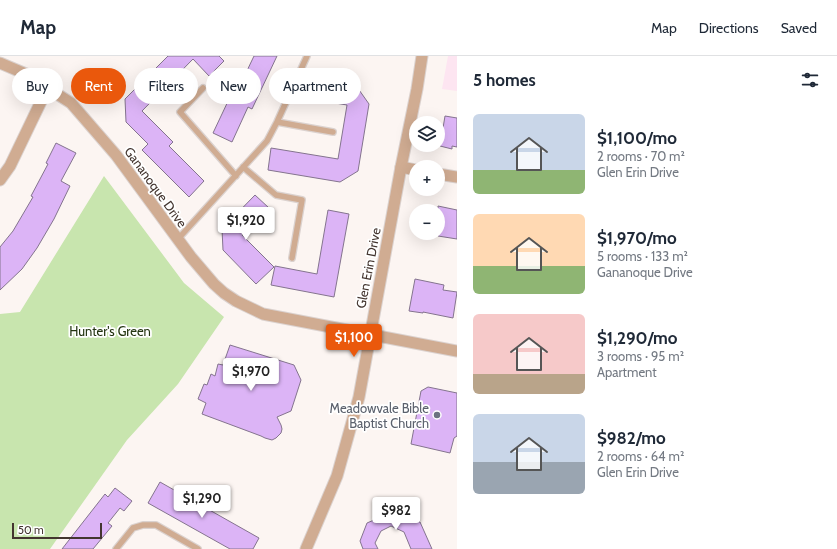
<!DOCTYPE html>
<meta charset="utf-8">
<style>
:root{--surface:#fff;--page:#f6f6f7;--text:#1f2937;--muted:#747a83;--line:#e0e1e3;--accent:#ea580c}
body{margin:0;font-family:Cabin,sans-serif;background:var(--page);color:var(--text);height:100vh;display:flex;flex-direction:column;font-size:15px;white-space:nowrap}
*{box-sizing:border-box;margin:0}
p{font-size:13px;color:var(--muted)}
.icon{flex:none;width:22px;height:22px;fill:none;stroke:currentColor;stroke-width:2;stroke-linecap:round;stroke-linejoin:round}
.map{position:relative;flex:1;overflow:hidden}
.panel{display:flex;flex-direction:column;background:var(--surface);width:380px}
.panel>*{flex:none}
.hud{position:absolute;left:12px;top:12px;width:380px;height:36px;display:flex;gap:8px}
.fabs{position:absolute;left:409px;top:60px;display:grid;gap:8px}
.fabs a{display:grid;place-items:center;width:36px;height:36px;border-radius:50%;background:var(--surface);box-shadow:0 4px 16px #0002;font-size:20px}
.scale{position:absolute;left:12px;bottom:10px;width:90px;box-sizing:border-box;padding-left:4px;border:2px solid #43352f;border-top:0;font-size:11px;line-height:14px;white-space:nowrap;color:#43352f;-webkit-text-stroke:3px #fff;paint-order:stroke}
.price{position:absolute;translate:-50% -34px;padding:0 9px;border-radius:4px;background:#fff;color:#222;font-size:13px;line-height:26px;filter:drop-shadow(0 1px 2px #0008)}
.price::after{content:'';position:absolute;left:50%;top:24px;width:12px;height:9px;margin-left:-6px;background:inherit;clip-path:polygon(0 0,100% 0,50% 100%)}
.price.active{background:var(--accent);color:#fff}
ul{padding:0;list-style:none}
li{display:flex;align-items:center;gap:12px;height:100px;padding:0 16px}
li span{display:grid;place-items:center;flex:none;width:112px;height:80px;border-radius:6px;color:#555}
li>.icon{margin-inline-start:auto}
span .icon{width:48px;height:48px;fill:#fffc;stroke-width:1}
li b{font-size:17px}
h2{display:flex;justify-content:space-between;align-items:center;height:48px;padding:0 16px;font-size:17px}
.pill{padding:0 14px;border-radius:18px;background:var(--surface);box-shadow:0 4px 16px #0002;font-size:14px;line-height:36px}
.pill.active{background:var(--accent);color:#fff}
header{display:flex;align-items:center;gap:24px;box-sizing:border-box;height:56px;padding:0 20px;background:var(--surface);border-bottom:1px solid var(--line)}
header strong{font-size:19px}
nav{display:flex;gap:22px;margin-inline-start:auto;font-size:14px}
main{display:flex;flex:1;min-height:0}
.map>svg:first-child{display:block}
</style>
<header>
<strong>Map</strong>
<nav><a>Map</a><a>Directions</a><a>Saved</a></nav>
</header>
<main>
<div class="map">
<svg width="457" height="493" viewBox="0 0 457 493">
<rect width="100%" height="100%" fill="#fcf5f2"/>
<path fill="#fde5f1" d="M448,0H457V35L442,33Z"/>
<path fill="#c8e5ae" d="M104,120L184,227L224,261L178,328L127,384L50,493H0V258L20,256Z"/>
<path fill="#dcb4f6" stroke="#84748e" d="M168,0H219L224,5L209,20L193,3L142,55L173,86L169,90L204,125L189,141L142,94L148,88L126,66L125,43Z
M254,0H277L252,53L248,51L232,86L213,77L230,41L234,42Z
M309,24L357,31L369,48L358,115L340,126L268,114L271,92L338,103L347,49L306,42Z
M445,60L457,62V91L452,90V93L440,90Z
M56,87L76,97L61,125L70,130L54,163L37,192L22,213L0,234V191L13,175L33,141L31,140L48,108L46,107Z
M255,139L269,152L242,179L274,211L256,228L223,194L222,173Z
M438,150L457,154V183L438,180Z
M328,154L349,158L334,241L271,229L275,210L317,218Z
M415,223L444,229L443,234L457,236L453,262L423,256V257L409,255Z
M230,289L294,309L301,324L291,355L277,361L281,369L282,373L281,377L276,382L272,384L265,382L261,380L202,358L206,347L198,343L204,328L207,329L211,318L215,320L218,308L223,309Z
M428,331L457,337V380L454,382L450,397L411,388L421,335Z
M160,426L259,482L253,493H230L148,447Z
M115,432L132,445L124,455L120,452L108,467L112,470L93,493H62L105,438L108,441Z
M395,455L420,466L432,493H411L404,476L391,470L381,475L375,487L378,493H363L360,485L367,467Z"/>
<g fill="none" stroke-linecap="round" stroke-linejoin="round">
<defs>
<path id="service" d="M203,32L180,56L236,120
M277,66L333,76
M243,111L276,139L302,144L292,202
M178,183L267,85L277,66L307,0
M116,493L133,472L143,469H156L198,493"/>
<path id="minor" d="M401,111L416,114
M438,118L457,121
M0,124L10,110L48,31"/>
<path id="tertiary" d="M0,7L26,18L71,47L116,99L191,201L214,228L224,237L236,245L263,258L457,295
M306,493L337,420L359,341L401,111L417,33L422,0"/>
</defs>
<use href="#service" stroke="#dbd2cf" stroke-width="8"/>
<use href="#minor" stroke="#dbd2cf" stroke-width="13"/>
<use href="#tertiary" stroke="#dbd2cf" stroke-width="13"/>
<use href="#service" stroke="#d0ac92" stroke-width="5.5"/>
<use href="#minor" stroke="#d0ac92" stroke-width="11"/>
<use href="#tertiary" stroke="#d0ac92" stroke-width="11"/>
</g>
<circle fill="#6b7280" stroke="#fff" stroke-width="1.5" cx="437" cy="359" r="4"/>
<g text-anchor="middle" stroke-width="3.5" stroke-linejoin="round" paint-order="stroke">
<g font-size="13" fill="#43352f" stroke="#fff">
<text transform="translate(156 131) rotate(54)" y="5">Gananoque Drive</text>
<text transform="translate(368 212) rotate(-79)" y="5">Glen Erin Drive</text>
</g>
<g font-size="13" fill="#243511" stroke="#fff">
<text x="110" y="280">Hunter's Green</text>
</g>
<g font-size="13" fill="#5b616d" stroke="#fff" text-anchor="end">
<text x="429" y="357">Meadowvale Bible<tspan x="429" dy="15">Baptist Church</tspan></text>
</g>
</g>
</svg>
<div class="fabs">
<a><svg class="icon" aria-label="layers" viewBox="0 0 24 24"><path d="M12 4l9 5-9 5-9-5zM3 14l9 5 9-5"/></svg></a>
<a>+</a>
<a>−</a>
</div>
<div class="scale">50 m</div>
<b class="price" style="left:246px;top:185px">$1,920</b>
<b class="price active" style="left:354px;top:302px">$1,100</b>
<b class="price" style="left:251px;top:336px">$1,970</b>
<b class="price" style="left:202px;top:463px">$1,290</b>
<b class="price" style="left:396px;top:475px">$982</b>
<div class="hud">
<a class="pill">Buy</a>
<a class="pill active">Rent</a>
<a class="pill">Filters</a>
<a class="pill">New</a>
<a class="pill">Apartment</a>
</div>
</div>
<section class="panel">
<h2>5 homes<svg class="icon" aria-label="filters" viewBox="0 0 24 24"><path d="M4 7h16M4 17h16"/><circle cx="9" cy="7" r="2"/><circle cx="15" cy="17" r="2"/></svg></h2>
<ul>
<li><span style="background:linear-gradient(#c9d6e8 70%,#8fb573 0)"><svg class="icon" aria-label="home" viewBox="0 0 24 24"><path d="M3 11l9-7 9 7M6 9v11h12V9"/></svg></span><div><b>$1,100/mo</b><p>2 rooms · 70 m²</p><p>Glen Erin Drive</p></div></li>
<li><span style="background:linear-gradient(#ffd9b3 65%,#8fb573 0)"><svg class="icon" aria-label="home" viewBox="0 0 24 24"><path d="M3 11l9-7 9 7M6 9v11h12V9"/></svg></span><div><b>$1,970/mo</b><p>5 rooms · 133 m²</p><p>Gananoque Drive</p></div></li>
<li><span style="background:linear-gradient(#f6c9c9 75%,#b9a48a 0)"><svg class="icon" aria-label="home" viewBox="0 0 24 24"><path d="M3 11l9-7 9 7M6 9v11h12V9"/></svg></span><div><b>$1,290/mo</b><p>3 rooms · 95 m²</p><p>Apartment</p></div></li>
<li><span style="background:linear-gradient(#c9d6e8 60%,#9aa5b1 0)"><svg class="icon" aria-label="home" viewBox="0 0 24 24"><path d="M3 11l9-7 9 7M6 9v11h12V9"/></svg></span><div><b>$982/mo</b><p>2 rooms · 64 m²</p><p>Glen Erin Drive</p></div></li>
</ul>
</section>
</main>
